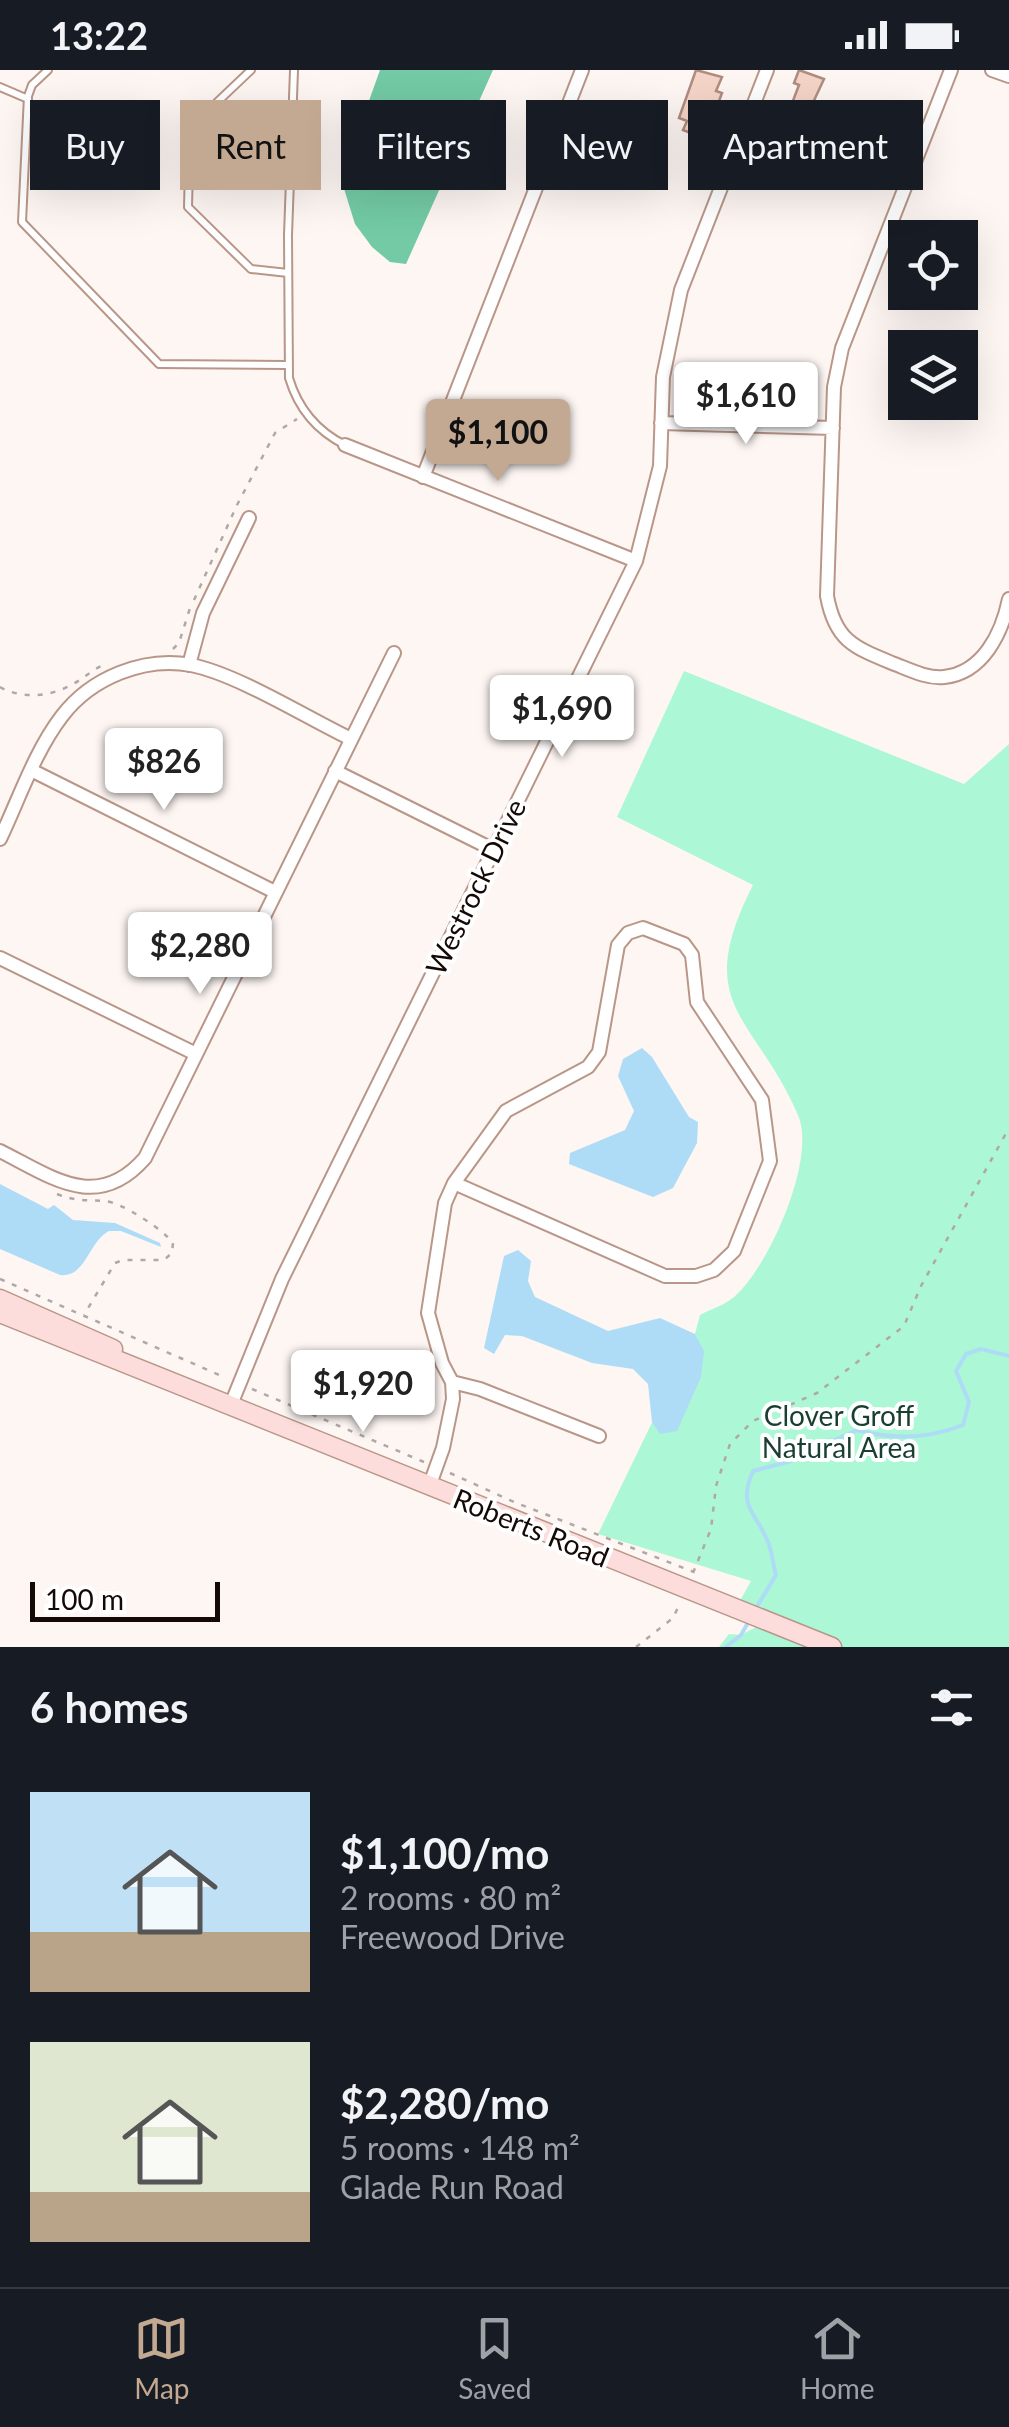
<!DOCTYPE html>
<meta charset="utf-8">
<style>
:root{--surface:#171b24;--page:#242831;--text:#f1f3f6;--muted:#9ea1a6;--line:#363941;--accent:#c4a992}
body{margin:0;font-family:Lato,sans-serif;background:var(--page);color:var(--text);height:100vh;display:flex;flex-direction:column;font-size:38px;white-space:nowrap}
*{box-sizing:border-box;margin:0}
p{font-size:32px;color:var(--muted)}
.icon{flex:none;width:55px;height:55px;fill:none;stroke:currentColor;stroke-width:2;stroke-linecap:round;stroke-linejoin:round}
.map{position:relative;height:1577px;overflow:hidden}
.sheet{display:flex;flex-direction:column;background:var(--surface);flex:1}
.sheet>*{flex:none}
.top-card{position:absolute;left:30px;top:30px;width:950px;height:90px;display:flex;gap:20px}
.buttons{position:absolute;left:888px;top:150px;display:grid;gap:20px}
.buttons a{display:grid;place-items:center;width:90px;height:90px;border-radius:0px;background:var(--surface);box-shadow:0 10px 40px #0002;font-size:50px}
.scale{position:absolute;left:30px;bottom:25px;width:190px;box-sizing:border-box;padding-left:10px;border:5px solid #150905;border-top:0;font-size:28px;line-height:35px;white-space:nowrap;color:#150905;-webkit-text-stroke:8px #fff;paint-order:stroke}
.price{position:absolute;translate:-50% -85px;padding:0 22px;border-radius:10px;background:#fff;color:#222;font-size:32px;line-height:65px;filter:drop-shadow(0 2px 5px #0008)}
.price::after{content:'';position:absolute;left:50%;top:60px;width:30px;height:22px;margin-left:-15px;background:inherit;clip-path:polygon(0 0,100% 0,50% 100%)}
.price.active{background:var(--accent);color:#111}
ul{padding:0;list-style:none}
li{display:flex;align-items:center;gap:30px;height:250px;padding:0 30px}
li span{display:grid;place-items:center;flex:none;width:280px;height:200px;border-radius:0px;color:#555}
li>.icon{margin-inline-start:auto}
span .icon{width:120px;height:120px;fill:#fffc;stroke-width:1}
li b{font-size:42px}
h2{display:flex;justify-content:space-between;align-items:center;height:120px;padding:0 30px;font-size:42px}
.chip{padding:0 35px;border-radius:0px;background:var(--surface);box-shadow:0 10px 40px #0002;font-size:35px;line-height:90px}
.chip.active{background:var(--accent);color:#111}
.status{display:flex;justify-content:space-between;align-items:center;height:70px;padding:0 50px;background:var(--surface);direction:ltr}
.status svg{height:28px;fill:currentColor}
.tabs{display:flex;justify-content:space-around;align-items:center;height:140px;border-top:2px solid var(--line);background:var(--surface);font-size:28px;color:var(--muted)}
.tabs a{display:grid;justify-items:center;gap:5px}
.tabs .active{color:var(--accent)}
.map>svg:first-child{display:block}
</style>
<div class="status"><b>13:22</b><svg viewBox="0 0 49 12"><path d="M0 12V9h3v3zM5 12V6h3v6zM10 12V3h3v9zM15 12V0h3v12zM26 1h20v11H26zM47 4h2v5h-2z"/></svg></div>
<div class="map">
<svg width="1009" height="1577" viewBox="0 0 1009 1577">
<rect width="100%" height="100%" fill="#fdf6f3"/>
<path fill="#acf7d5" d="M684,601L964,714L1009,674V1577H719L729,1564L741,1565L766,1552L736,1538L751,1511L598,1464L695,1264L700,1245C711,1239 725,1235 734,1227C769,1197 817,1088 798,1045C754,944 691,937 753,815L617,747Z"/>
<path fill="#73caa5" d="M380,0H493L406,194L390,192L372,177L355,154L341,109Z"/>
<path fill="#aedcf6" d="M642,978L652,987L689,1047L698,1052L697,1073L673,1118L653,1127L569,1094L570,1083L625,1060L634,1041L618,1006L623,989Z
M0,1114L48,1139L54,1135L73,1150L115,1153L160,1173L161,1177L121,1161H109C88,1172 86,1208 60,1205L0,1179Z
M518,1180L531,1191L528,1211L535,1227L608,1261L660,1248L695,1264L704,1281L701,1307L677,1361L660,1364L652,1352L648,1314L633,1299L592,1293L522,1266L505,1265L494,1284L484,1278L504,1186Z"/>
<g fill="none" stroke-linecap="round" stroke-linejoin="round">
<path stroke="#aedcf6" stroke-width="4" d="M756,1538L776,1505C773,1494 772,1482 768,1472C756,1442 737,1437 753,1401L791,1391L814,1372L835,1370L857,1360C893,1370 928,1369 963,1355L969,1332L956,1301L966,1284L981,1279L1009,1286
M726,1577L741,1565L749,1551"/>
</g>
<path fill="#f4d4c7" stroke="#af8c7f" stroke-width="2.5" d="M696,0L722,7L716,21L722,23L709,58L702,57L698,66L683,60L687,51L679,48Z
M799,0L824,9L798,65L793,63L784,88L779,87L775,98L763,93L787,34L791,36L799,15L794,13Z"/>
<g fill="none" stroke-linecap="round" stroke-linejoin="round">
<defs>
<path id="service" d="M48,0L32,15L28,26L22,152L159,294L287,295
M251,0L190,58L188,137L251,199L288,203
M294,0L288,165L289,308C298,338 317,361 345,375
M0,17L28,29"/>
<path id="minor" d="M951,0L842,278L834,317L827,526C835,570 853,577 892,593C908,599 927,609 944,607C983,603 1002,563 1009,529
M992,0L1009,6
M661,353L833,358
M345,375L636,491
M423,407L582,0
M189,595L203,543L249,448
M33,701L275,822
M335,701L494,780
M0,769C19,729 35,681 62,646C91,608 144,586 191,595C237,604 307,648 351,669
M0,888L196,984
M0,1081C52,1107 97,1143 145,1088L394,583
M452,1312L480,1319L599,1366
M230,1337L282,1209L636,491L660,396L663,307L681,220L767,0
M429,1417L443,1378L453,1329L452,1312L442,1293L428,1243L445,1133L454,1113L506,1041L588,997L599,982L618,875L628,863L643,858L684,874L692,885L697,932L762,1030L770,1091L734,1181L714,1200L696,1206H665L454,1113"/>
<path id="secondary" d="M0,1229L113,1279
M0,1243L832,1577"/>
</defs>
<use href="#service" stroke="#b99688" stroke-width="10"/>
<use href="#minor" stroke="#b99688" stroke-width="16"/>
<use href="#secondary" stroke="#b99688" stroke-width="21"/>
<path stroke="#b1a8a5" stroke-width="2.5" stroke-dasharray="5 8" stroke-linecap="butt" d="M194,530L237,435L275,363L297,349
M173,579L179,573L190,538
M0,617C21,629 50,627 71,615C84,609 93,598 107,594
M57,1124C74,1131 87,1130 105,1131C121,1132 164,1160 173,1173L172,1183L164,1190H123L115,1193L84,1245
M0,1209L226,1308
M252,1319L424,1392
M450,1403L514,1432L694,1502
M693,1503L711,1459L716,1416L730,1374L753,1351L817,1323L904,1256L921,1216L1009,1058
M636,1577L673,1548L680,1533"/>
<use href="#service" stroke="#fff" stroke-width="6"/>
<use href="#minor" stroke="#fff" stroke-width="12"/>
<use href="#secondary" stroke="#fddddc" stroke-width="18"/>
</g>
<g text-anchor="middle" stroke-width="8" stroke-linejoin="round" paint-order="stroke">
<g font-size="28" fill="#150905" stroke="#fff">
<text transform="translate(476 817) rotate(-64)" y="10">Westrock Drive</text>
<text transform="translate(531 1458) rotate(22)" y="10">Roberts Road</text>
</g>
<g font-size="28" fill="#193f30" stroke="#fff">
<text x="839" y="1356">Clover Groff<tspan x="839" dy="32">Natural Area</tspan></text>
</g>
</g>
</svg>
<div class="buttons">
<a><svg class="icon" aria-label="locate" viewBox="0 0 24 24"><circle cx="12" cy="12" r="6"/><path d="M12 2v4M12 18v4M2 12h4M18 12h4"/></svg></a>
<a><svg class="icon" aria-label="layers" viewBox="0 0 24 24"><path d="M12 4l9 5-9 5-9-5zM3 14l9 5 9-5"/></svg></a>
</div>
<div class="scale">100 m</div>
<b class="price" style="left:746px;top:377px">$1,610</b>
<b class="price active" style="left:498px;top:414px">$1,100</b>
<b class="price" style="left:562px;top:690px">$1,690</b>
<b class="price" style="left:164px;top:743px">$826</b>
<b class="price" style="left:200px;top:927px">$2,280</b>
<b class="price" style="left:363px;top:1365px">$1,920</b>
<div class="top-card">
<a class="chip">Buy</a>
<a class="chip active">Rent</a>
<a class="chip">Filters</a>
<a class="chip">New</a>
<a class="chip">Apartment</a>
</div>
</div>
<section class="sheet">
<h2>6 homes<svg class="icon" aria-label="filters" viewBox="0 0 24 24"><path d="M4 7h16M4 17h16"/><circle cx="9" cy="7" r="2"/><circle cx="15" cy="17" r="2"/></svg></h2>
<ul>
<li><span style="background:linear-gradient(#bfe0f5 70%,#b9a48a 0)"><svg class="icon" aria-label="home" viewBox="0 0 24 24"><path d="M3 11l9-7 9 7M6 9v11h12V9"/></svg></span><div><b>$1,100/mo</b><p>2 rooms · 80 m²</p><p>Freewood Drive</p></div></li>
<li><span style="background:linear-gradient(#dfe7d0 75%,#b9a48a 0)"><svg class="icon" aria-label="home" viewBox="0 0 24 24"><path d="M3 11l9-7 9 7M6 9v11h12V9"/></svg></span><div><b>$2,280/mo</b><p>5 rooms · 148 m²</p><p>Glade Run Road</p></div></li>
</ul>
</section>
<nav class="tabs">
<a class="active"><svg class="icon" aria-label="map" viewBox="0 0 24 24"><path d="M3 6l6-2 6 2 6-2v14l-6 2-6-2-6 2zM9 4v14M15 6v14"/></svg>Map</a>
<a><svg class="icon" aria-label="saved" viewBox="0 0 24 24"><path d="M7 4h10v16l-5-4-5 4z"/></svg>Saved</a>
<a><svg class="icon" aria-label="home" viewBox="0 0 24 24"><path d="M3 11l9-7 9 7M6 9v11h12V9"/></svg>Home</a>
</nav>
